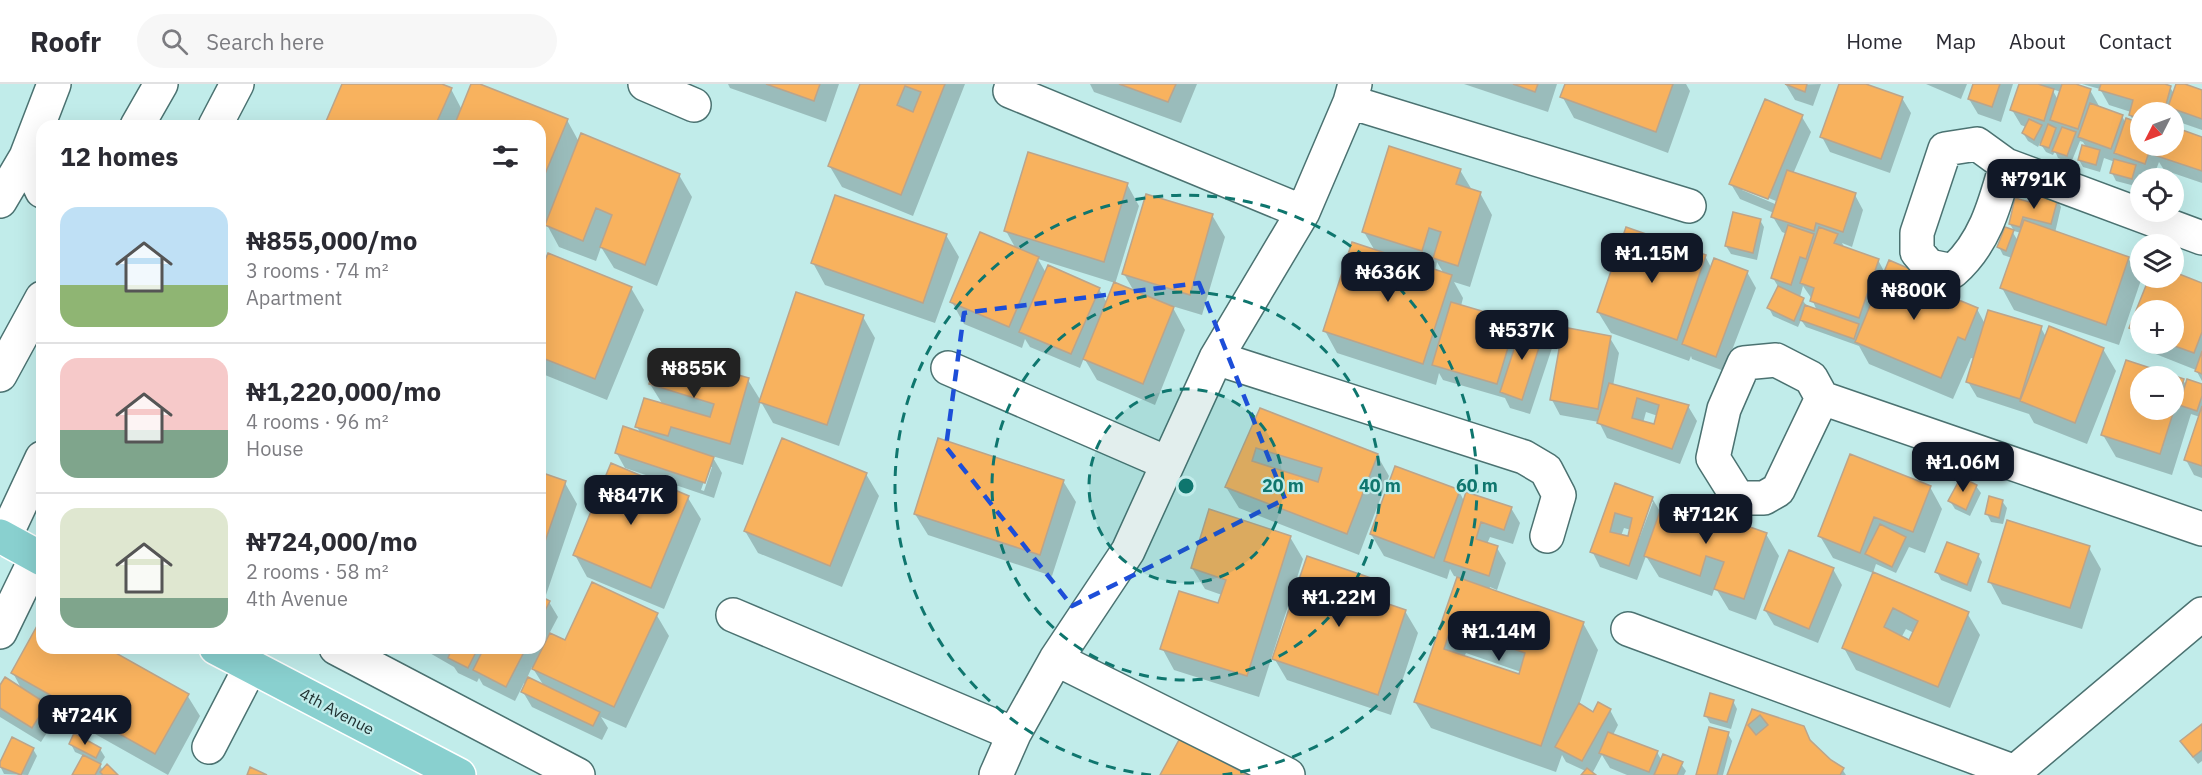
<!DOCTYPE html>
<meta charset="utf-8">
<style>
:root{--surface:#fff;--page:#f7f7f7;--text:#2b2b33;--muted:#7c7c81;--line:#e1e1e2;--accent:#111827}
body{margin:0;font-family:"IBM Plex Sans",sans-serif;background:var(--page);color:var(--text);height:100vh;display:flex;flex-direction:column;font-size:22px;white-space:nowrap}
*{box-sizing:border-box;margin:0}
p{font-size:20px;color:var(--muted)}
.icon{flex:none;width:33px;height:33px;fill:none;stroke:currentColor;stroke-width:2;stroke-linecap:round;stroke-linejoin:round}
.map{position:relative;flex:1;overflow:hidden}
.drawer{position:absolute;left:36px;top:36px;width:510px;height:534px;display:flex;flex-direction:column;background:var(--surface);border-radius:18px;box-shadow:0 6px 24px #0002}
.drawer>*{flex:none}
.needle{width:39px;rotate:228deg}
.tools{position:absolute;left:2130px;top:18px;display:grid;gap:12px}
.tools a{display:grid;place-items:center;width:54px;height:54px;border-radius:50%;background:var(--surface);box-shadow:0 6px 24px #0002;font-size:30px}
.price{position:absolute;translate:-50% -51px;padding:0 14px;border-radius:12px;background:var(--accent);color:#fff;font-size:20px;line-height:39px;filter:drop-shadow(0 2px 3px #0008)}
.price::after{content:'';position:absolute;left:50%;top:36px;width:18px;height:14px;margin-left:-9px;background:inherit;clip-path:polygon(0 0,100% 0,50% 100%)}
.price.on{background:#222;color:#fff}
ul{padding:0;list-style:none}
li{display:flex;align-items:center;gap:18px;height:150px;padding:0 24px}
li+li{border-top:2px solid var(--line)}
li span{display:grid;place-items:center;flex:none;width:168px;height:120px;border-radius:18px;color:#555}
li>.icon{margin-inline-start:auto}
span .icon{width:72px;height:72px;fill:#fffc;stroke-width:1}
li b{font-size:26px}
h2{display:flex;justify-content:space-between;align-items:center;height:72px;padding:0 24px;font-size:26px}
header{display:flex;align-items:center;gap:36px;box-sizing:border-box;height:84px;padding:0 30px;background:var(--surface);border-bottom:2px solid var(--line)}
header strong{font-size:28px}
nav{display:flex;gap:33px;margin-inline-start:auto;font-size:21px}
.search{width:420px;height:54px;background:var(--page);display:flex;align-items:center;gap:15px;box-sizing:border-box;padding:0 21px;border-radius:33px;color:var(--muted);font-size:22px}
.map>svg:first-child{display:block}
</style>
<header>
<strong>Roofr</strong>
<div class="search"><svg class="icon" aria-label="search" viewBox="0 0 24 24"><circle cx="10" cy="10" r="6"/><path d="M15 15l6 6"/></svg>Search here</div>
<nav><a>Home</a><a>Map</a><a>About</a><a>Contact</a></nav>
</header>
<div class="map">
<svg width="2202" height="691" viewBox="0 0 2202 691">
<rect width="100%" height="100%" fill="#c1ecea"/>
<path fill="#0003" fill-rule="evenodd" d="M344,0H439L451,5L462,26L473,0H476L567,36L579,58L679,91L692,113L657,202L614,184L601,163L596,177L559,163L546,139L540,153V42H326Z
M728,0H839L826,38L730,4Z
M861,0H965L913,132L842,103L829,81Z
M1090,0H1197L1181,39L1094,8Z
M1464,0H1557L1548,28Z
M1566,0H1686L1690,7L1668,69L1574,34L1562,12Z
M1821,0L1813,22L1795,16L1786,1Z
M1840,0H1862L1902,14L1911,29L1890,89L1830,68L1822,53Z
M1926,0H1967L1961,15Z
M1974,0H2013L2001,38L1978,30L1969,15Z
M2020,0H2071L2090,6L2099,22V24L2122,32L2126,40L2134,38L2130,31L2131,28L2109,21L2100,5L2082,0H2166V2L2170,3L2174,10L2178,0H2181L2202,7V46L2179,38L2175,32L2174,39V28H2140V62H2174V45L2202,54V99L2164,86L2159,78L2153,94L2139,90L2135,102L2116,97L2112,89L2115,78L2104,74L2100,88L2083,83L2079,76L2086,63L2083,58L2080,57L2071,79L2058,74L2055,67L2053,71L2046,68L2040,59L2038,63L2028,57L2023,49L2026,43L2021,41L2012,26ZM2052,5L2061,8L2058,16Z
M1802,33L1811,48L1793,90L1855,111L1863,126L1852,163L1842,159L1845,165L1878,176L1885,189L1918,190L1926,204L1977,225L1985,240L2041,244L2046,253L2103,265L2116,287L2087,360L2034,339L2029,330L1977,313L1968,298L1975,275L1971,274L1953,315L1869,280L1859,262L1806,243L1801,236L1798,243L1773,232L1769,224L1779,204L1773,194L1787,150L1782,148L1773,133L1774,129L1740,115L1731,100ZM1742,103L1776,117L1775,120L1742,106ZM1803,202L1812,215L1817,227L1807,222L1800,213Z
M1460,86L1472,106L1480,109L1492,131L1470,203L1454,198L1463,214L1461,222L1515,238L1521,249L1544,246L1553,261L1530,330L1510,324L1505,314L1443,296L1439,289L1436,301L1337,269L1325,247L1375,167L1364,148ZM1437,178L1444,190L1435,187Z
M1127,100L1139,122L1115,200L1135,209L1124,190L1212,131L1225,153L1202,231L1172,222L1185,246L1155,321L1097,296L1084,274L1080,284L1030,263L1025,255L1022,264L964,240L952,218L1016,165L1006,147ZM1038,175L1115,199L1107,219L1099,205L1046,189Z
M2057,116L2061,123L2055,149L2128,174L2141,196L2119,261L2014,226L2002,204L2012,174L2003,171L1999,163L2012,147L2018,157L2021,149L2014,147L2010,140L2038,121Z
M1760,136L1764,143L1757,176L1731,170L1726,162Z
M946,151L959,173L935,239L825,201L813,179Z
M1705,172L1712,185L1747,188L1756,204L1724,287L1692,275L1691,272L1689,277L1611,249L1598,228Z
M2174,190L2202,201V297L2196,286L2143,265L2130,243L2150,194H2174ZM2140,226H2174V260H2140Z
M540,193L631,204L644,226L607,316L540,289Z
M863,233L875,254L839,362L773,339L761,318Z
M1610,254L1619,269L1613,302L1688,322L1697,337L1680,380L1607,354L1599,338L1560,331L1552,316ZM1646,328L1658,332L1655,342L1643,339Z
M2127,278L2173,292H2140V326H2174V293L2183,296L2186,301L2202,302V394L2194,391L2186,376L2200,333L2191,330L2172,391L2116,373L2103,351Z
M748,296L761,317L743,381L712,372L722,389L714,414L625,384L616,368L641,350L637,343L663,321L650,300ZM709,383H712L704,407L701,406Z
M1261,325L1377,371L1389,392L1359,471L1239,424L1226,403Z
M612,381L688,414L701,435L664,525L587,493L575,471Z
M540,390L565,399L577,420L546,511L540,509Z
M866,390L879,412L842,503L758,469L745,447Z
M1063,397L1076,418L1052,492L928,451L915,430Z
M1616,401L1652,414L1661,429L1766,450L1779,472L1756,536L1729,526L1715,503L1712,512L1659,493L1646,472L1637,496L1600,483L1592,467ZM1650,417L1653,418L1639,455V448ZM1624,444L1631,446L1629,454L1621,452Z
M1976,402L1981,409L1970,432L1955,425L1950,417Z
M1930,403L1942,425L1925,469L1909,463L1896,489L1876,480L1873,489L1833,474L1820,452Z
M1459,407L1464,417L1511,424L1520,439L1513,460L1490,453L1487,460L1497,464L1506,479L1497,506L1490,503L1489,506L1583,539L1598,566L1579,621L1594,630L1610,626L1618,641L1613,651L1657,668L1662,677L1681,680L1686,687L1684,691H1627L1610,684L1602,671L1592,690L1566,678L1562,671L1556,688L1431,644L1415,618L1458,493L1454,492L1450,485L1447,495L1384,472L1371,450ZM1466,569L1521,588L1520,592L1464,573Z
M2002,417L2007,424L2003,440L1991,438L1987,430Z
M1290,453L1303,475L1259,613L1174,586L1162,564L1219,521L1222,511L1205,505L1192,484Z
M2089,464L2101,485L2082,545L2002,520L1990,498Z
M1978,471L1982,478L1971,508L1941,496L1937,488Z
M1833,485L1842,501L1818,559L1774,541L1765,526Z
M1874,490L1967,529L1980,551L1950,624L1856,586L1844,564ZM1906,545L1914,549L1909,558L1901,554Z
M1370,495L1382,517L1381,519L1405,527L1418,549L1391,631L1287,596L1274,574Z
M540,514L549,518L558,533L549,550L566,558L656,530L669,552L626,644L601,633L608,644L602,656L532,623L523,608L527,600L524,599L515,617L483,601L479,594L477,598L458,589L454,583L421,564H540ZM532,583L544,602L527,594Z
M42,536V564H104L187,611L200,632L168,691L47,623L55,636L41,658L0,633V604L22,606L13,589Z
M1733,617L1737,625L1731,645L1710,639L1706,632Z
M1753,627L1803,644L1814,661L1830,677L1842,685L1846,691H1728Z
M2202,642V677L2198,680L2186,665Z
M1728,650L1732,657L1723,691H1697Z
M71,660L100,665L105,673L100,681L103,687L115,691H74L84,672L75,668Z
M33,665L37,672L28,691L4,690L0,682Z"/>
<path fill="#f8b25e" stroke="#bba48b" stroke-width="1.5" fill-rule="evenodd" d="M342,0H442L452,4L435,42H324Z
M471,0H480L568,35L540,102V42H454Z
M766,0H820L814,17Z
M860,0H945L901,111L828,82ZM905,2L921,8L913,28L897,21Z
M1119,0H1176L1168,18Z
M1513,0H1538L1535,8Z
M1565,0H1673L1656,48L1560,13Z
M1785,0H1807L1805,8Z
M1839,0H1866L1903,13L1881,75L1820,53Z
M1973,0H2000L1992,23L1968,15Z
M2019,0H2038L2054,5L2044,37L2010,26Z
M2062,0H2076L2091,5L2078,45L2050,36Z
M2101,0H2165L2171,2L2164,28H2140V35L2129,31L2133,16L2099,6Z
M2176,0H2185L2202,6V35L2168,23Z
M1765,15L1803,31L1768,115L1729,100Z
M2090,19L2123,31L2111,65L2078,53Z
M2126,34L2140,39V62H2151L2145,80L2114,69Z
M2029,35L2042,41L2034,56L2022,49Z
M2048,40L2056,44L2049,64L2040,61Z
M2062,43L2076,48L2067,72L2052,67Z
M2174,43L2202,53V87L2154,71L2157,62H2174Z
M581,49L680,90L645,181L600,163L612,131L596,124L583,157L545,141Z
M2082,61L2100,66L2096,81L2078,76Z
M1389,62L1461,85L1456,100L1481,108L1458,182L1433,174L1441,148L1429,144L1422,167L1362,148Z
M1028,68L1128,99L1104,178L1004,147Z
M2114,75L2136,81L2132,95L2110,89Z
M1787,86L1856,109L1843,148L1816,139L1814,147L1771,133Z
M2039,109L2058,114L2051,140L2023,133L2020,143L2009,140L2015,114L2037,120Z
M1146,110L1213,130L1190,211L1122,190Z
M835,111L947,150L923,219L811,179Z
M1733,128L1761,135L1753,169L1725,162Z
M2024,136L2129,173L2106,241L2000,204Z
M1788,141L1814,150L1806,175L1800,173L1791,201L1771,194Z
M1626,143L1706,171L1677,256L1597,228Z
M1819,143L1838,150L1834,159L1879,175L1859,234L1810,217L1814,204L1800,199Z
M2005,143L2014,146L2006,167L1997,163Z
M980,148L1039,173L1009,243L950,218Z
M1352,158L1452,191L1423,280L1323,247Z
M548,169L632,203L595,295L540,273V189Z
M1714,174L1748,187L1716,273L1682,260Z
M1889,176L1919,189L1915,198L1978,224L1965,256L1958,253L1941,294L1855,258Z
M1048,181L1100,204L1071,270L1019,248Z
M2174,188L2202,199V248L2194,269L2169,260H2174V226H2140V248L2129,244L2149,194H2174Z
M1114,198L1174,223L1143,300L1083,275Z
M1778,202L1804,214L1794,237L1767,224Z
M796,208L864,231L827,341L759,318Z
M1451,218L1516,237L1497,300L1432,281Z
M1805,221L1859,240L1854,255L1800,236Z
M1988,226L2042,242L2020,315L1966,298Z
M1523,238L1545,245L1522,316L1500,308Z
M2049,242L2104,264L2075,339L2020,317Z
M1563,243L1611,252L1598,325L1550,316Z
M2202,267V290L2195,287Z
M658,268L749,294L730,360L671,343L668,352L635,343L644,314L710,333L714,320L649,300Z
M2126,276L2184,295L2160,370L2101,351ZM2140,292H2174V326H2140Z
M2187,295L2202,300V312L2197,327L2179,321Z
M1609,299L1689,321L1672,365L1597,339ZM1637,314L1659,321L1654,340L1632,334Z
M2202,322V382L2184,376Z
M1260,324L1378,370L1347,450L1225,403ZM1256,364L1322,384L1318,398L1252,377Z
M623,342L714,373L705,399L615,369Z
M782,354L867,389L830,482L744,447Z
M938,354L1064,396L1040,471L914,430Z
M1850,370L1931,402L1913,448L1874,433L1860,469L1818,452Z
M611,379L689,412L651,504L573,471Z
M1395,382L1460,406L1434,474L1370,450Z
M540,388L566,397L540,472Z
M1961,393L1977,401L1966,426L1948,417Z
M1615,399L1653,413L1629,482L1590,468ZM1615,429L1632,434L1628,452L1610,448Z
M1466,408L1512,423L1504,446L1481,438L1476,455L1498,462L1489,492L1444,477Z
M1989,412L2003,416L1999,434L1985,430Z
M1665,413L1767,449L1744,515L1714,505L1724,478L1706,472L1700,492L1644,472Z
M1209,425L1291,452L1247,592L1160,565L1179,507L1218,519L1226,496L1191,484Z
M2007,436L2090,462L2070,524L1988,498Z
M1880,440L1906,453L1892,483L1865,470Z
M1947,458L1979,470L1967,501L1935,488Z
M1789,466L1834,484L1809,545L1764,526Z
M1307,472L1371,494L1365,512L1406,526L1378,611L1272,575Z
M1873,488L1969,528L1938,603L1842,564ZM1893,524L1918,537L1909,556L1884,543Z
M1457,493L1584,538L1541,662L1414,618ZM1451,543L1525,569L1519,590L1444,565Z
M592,498L658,529L614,623L532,585L550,549L565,556Z
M540,512L550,517L540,536Z
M42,533V564H107L189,610L155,670L11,589Z
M452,564H478L468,584L448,574Z
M484,564H526L506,603L473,586Z
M5,593L47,620L32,644L0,624V601Z
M528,593L600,628L593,642L521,608Z
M1710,609L1734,616L1727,638L1704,632Z
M1598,618L1611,625L1582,677L1555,663L1579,619L1593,628Z
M1752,625L1804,642L1810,656L1831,676L1844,684L1840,691H1727ZM1760,631L1768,641L1756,651L1748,641Z
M2202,640V666L2193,673L2180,657Z
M1709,643L1729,648L1717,691H1696Z
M1608,648L1658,667L1649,688L1599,669Z
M74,649L101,664L96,674L69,660Z
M12,653L34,664L21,691L0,683V678Z
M1180,654L1247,691H1160Z
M1663,670L1683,678L1677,691H1654Z
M83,671L101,680L95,691H72Z
M107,680L118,691H103L100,688Z
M250,683L267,691H247Z
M1587,684L1596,691H1581Z"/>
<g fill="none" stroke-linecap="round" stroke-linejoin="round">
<defs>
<path id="minor" d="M645,0L694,21
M1010,7L1303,128
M1350,18L1689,122
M137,42L161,0
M215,42L237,0
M26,73L42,107
M2006,81C1995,120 1985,159 1953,187L1929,182L1917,168V149L1945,65L1977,60L2006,81L2202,154
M0,117L26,73L54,0
M1216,274L1524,373L1546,386L1559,411L1547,452
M948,284L1167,379
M0,291L42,214
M1822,314L1778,406L1764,414H1738L1713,374L1724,325L1744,279L1776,276L1811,294L1822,314L2202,445
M4,455L42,374
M733,531L1014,650
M1628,545L2015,688
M0,548L37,472
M336,564L578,691
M1056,575L1288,691
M209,663L251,582
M996,691L1014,650L1056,575L1128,467L1216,274L1303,128L1350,18L1355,0
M2011,691L2202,530"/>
<path id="major" d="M0,452L42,475
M216,564L459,691"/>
</defs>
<use href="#minor" stroke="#4b7271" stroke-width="36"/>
<use href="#major" stroke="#fff" stroke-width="36"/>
<use href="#minor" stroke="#fff" stroke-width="33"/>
<use href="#major" stroke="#89d0cf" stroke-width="33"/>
</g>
<path fill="none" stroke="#1d4ed8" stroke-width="4.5" stroke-dasharray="12 8" stroke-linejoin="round" d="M1199,199L1285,415L1072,522L946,363L964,229Z"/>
<circle cx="1186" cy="402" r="97" fill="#0f766e" fill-opacity=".12"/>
<g fill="none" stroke="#0f766e" stroke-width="3" stroke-dasharray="10 8">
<circle cx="1186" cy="402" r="97"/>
<circle cx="1186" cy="402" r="194"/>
<path d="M1151 691A291 291 0 1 1 1221 691"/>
</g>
<g text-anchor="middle" stroke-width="4.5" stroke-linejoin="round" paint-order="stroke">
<g font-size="16" fill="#203131" stroke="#c1ecea">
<text transform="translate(337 627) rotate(28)" y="6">4th Avenue</text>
</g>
</g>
<circle cx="1186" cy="402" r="9" fill="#0f766e" stroke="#c1ecea" stroke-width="3"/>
<g font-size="18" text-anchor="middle" font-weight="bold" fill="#0f766e" stroke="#c1ecea" stroke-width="4.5" stroke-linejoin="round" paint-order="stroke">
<text x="1283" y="408">20 m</text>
<text x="1380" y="408">40 m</text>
<text x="1477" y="408">60 m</text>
</g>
</svg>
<div class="tools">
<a><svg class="needle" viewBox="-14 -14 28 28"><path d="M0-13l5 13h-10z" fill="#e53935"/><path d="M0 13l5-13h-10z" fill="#7c7c81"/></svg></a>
<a><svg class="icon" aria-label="locate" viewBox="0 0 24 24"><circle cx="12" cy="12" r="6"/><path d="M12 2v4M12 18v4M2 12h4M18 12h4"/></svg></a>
<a><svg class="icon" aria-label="layers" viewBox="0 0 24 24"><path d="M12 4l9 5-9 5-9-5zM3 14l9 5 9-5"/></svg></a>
<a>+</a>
<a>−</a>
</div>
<b class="price" style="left:2034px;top:126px">₦791K</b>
<b class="price" style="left:1652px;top:200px">₦1.15M</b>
<b class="price" style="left:1388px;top:219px">₦636K</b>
<b class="price" style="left:1914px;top:237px">₦800K</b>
<b class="price" style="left:1522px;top:277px">₦537K</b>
<b class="price on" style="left:694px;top:315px">₦855K</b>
<b class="price" style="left:1963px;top:409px">₦1.06M</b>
<b class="price" style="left:631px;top:442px">₦847K</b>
<b class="price" style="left:1706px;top:461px">₦712K</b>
<b class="price" style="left:1339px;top:544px">₦1.22M</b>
<b class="price" style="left:1499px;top:578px">₦1.14M</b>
<b class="price" style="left:85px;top:662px">₦724K</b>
<section class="drawer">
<h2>12 homes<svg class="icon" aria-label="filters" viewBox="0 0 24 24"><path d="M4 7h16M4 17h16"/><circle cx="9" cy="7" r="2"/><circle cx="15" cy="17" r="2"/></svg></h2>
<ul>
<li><span style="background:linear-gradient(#bfe0f5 65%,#8fb573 0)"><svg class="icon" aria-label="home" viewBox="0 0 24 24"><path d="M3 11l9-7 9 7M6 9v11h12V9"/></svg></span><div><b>₦855,000/mo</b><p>3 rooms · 74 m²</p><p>Apartment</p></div></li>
<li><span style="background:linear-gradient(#f6c9c9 60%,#7fa58c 0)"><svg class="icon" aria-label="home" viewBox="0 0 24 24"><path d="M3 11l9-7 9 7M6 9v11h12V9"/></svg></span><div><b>₦1,220,000/mo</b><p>4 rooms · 96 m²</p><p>House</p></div></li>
<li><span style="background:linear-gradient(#dfe7d0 75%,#7fa58c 0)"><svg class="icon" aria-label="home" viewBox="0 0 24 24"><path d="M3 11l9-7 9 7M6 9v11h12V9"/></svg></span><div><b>₦724,000/mo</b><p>2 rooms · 58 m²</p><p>4th Avenue</p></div></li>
</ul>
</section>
</div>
